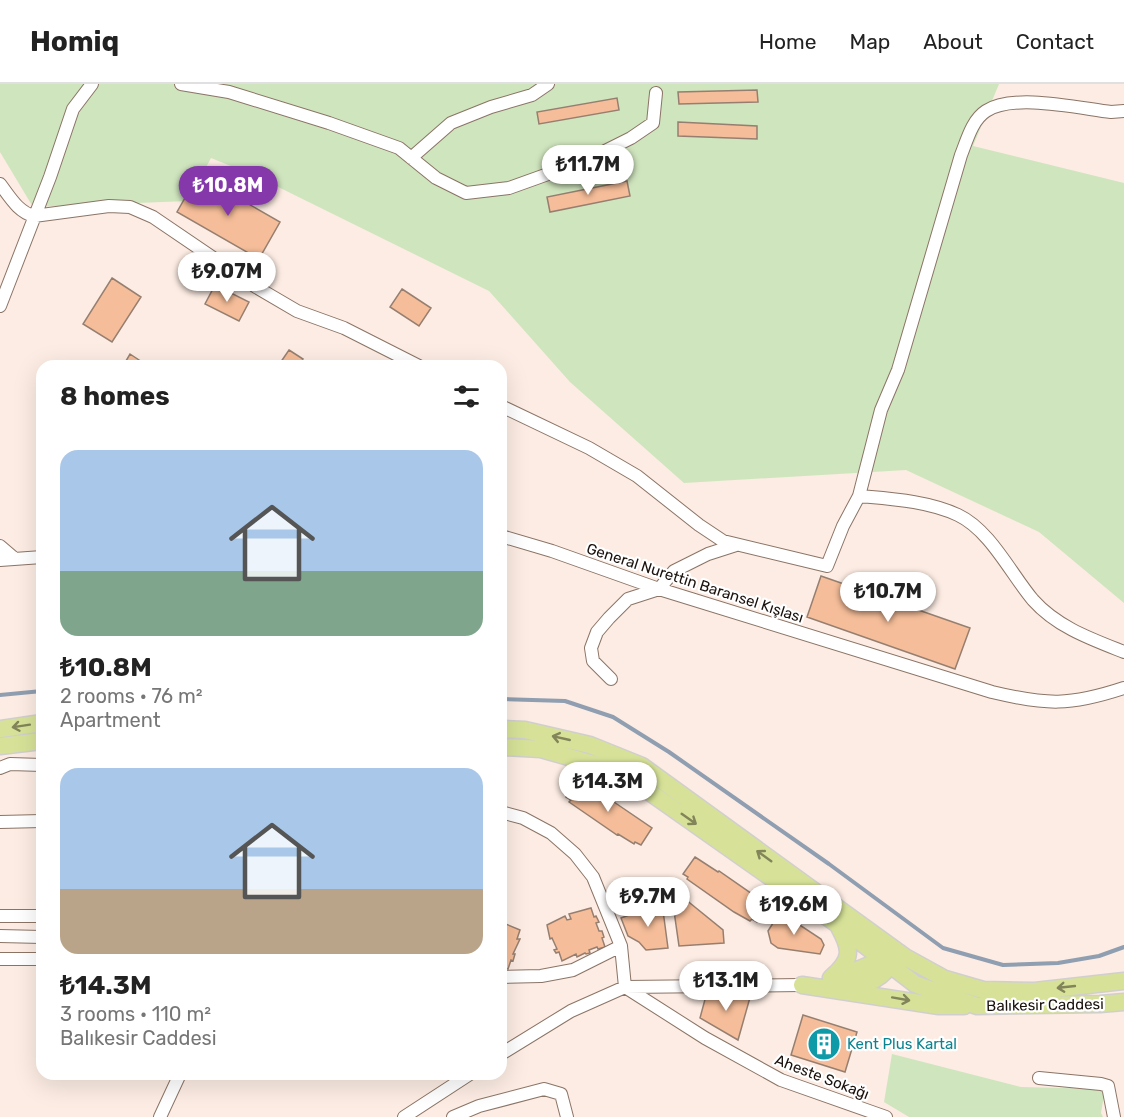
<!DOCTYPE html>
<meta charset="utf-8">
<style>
:root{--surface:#fff;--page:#f6f6f6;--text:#222;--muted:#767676;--line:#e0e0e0;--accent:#8438a9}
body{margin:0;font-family:Rubik,sans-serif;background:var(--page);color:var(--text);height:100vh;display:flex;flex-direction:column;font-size:22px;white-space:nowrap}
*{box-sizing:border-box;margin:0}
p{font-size:20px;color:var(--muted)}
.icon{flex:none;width:33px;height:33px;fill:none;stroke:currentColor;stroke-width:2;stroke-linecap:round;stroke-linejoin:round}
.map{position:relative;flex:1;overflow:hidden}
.panel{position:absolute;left:36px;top:276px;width:471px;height:720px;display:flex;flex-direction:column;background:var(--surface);border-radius:18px;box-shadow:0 6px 24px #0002}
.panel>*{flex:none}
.price{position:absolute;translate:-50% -51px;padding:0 14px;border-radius:21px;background:#fff;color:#222;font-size:20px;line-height:39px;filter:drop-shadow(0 2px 3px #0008)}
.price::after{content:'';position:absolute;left:50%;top:36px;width:18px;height:14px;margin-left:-9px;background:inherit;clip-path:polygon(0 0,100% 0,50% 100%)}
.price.selected{background:var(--accent);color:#fff}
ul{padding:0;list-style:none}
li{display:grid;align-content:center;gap:12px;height:318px;padding:0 24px}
li span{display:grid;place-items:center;height:186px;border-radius:18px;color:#555}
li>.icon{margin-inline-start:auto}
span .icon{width:108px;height:108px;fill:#fffc;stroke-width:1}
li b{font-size:26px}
h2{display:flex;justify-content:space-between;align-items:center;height:72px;padding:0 24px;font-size:26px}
header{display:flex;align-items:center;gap:36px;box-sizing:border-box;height:84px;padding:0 30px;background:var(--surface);border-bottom:2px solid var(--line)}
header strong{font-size:28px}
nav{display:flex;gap:33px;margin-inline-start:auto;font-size:21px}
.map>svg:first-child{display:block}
</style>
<header>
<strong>Homiq</strong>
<nav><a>Home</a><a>Map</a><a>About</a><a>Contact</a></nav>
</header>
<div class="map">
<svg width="1124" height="1033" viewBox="0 0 1124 1033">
<rect width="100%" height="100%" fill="#fcece3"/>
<path fill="#cfe5be" d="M0,0H999L973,62L1124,99V519L1039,448L906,386L684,399L570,298L489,207L258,93L211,74L188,117L33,123L0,68Z
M892,970L1021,1003L1105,1005L1101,1029L1103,1033H909L884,1018Z"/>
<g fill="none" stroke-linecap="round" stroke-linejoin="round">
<path stroke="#8f9eb0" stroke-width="4" d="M0,611L42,607
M501,615L565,617L613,633L669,668L829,780L943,864L1003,881L1058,879L1099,872L1124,863"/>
</g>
<path fill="#f5bd99" stroke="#967f70" stroke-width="1.5" d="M757,6L758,18L679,20L678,8Z
M617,14L619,26L539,40L537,28Z
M678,38L757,42V55L678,52Z
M198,91L280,138L259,175L177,128Z
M627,97L630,112L550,128L547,113Z
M112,194L141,213L112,258L83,240Z
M215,201L249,218L239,237L205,220Z
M402,205L431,224L419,242L390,223Z
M289,266L303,275L298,282H278Z
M130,270L148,282H123Z
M821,492L970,544L955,585L807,533Z
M579,694L612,715L611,716L652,744L641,761L635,758L634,760L618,750L617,751L569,718L571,716L566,713Z
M695,773L718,788L719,787L768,821L757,838L752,835L750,837L734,828L687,795L688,793L683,790Z
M685,815L723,846L724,859L679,862L673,820Z
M662,819L668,864L646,866L639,858L628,852L621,834Z
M591,824L594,833L596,832L599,838L596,839L599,847H602L604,853L602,854L605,863L598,865L597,863L589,866L590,869L586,870L585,869L577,873L576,870L562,877L559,868L556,869L554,866L557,865L552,854L550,855L547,841L565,832L567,836L571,835L569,830Z
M780,828L821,855L824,861L820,870L778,864L771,859L768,847Z
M501,838L520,846L517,855H520L513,870H515L513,877L511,876L508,885L501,883Z
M707,908L751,910L738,956L700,934Z
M803,931L857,948L845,988L791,971Z"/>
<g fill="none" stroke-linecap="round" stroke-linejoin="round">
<defs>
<path id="minor" d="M181,0L229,8L329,39L399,64L436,94L466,109L509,104L587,76L631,54L653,39L656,9
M411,74L451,39L491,23L532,11L548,0
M0,100C10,113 18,128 34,132L109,122L130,123L153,133L256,203L297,227L344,244L419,282
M0,222L50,93L73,25L92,0
M501,322L589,364L637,392L699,441L723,457L827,482L843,442L859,412L881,326L898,286L961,71C967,56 972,36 986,27C1013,9 1078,24 1111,28L1124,27
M859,412C892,415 928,417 958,431C990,446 1011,490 1033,516C1057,543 1091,555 1124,568
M501,452L552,467L659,505L992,608C1046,621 1070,622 1124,604
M0,462L14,474
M0,476L42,473
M611,595L593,577L591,564L597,548L609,534L628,515L659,505L674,487L708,470L736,461
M0,684L10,680L42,681
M501,728L523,734L551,749L575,770L593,793L621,862L625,903L705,954L781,996L886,1033
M0,738L42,737
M0,832H42
M0,852L42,853
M0,875H42
M501,893L541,892L573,886L621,862
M501,970L571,927L625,903L802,901
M1039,994L1101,1000L1108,1002L1114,1033
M160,1033L180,990
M404,1033L470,990
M453,1033L479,1022L544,1005L561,1010L567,1033"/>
<path id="major" d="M0,645L42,639
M501,645L525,646L590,661L642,682L905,873L945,895L983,906L1035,907L1124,897
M0,662L42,657
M501,663L541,665L621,688L837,840L915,900L977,922L1100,920L1124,918
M832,893C853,875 851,865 839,843
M831,894L850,889L891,872
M802,901L939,922H964
M847,904C867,901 889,894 892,871"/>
</defs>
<use href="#minor" stroke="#8b7466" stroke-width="14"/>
<use href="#major" stroke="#d1cfce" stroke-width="19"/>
<use href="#minor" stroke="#fff" stroke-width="12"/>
<use href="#major" stroke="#d7e298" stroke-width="16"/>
</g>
<defs><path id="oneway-shaft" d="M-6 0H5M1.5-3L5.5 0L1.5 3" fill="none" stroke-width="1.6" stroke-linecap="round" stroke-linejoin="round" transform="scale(1.5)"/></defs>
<g stroke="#828459">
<use href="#oneway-shaft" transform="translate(21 642) rotate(171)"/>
<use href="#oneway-shaft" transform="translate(561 654) rotate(-167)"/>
<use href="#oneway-shaft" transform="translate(689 735) rotate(35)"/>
<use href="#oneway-shaft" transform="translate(764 772) rotate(-144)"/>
<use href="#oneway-shaft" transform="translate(1066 903) rotate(174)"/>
<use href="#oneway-shaft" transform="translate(901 915) rotate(10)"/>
</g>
<defs>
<symbol id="building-disc" viewBox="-11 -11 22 22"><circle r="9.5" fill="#0f9aa8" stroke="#fff"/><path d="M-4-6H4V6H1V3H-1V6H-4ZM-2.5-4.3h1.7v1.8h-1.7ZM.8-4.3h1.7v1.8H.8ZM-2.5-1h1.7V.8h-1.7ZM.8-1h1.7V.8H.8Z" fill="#fff"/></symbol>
</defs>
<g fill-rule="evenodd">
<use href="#building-disc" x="805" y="941" width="38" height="38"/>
</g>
<g text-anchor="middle" stroke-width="4.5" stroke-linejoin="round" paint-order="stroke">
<g font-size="15" fill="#1a110c" stroke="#fff">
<text transform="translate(695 499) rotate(18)" y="5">General Nurettin Baransel Kışlası</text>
<text transform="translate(1045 921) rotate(-1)" y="5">Balıkesir Caddesi</text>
<text transform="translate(822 993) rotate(21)" y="5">Aheste Sokağı</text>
</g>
<g font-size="15" fill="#0d838f" stroke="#fff" text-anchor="start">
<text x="847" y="965">Kent Plus Kartal</text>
</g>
</g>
</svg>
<b class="price" style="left:588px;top:112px">₺11.7M</b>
<b class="price selected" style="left:228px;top:133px">₺10.8M</b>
<b class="price" style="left:227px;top:219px">₺9.07M</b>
<b class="price" style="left:888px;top:539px">₺10.7M</b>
<b class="price" style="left:608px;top:729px">₺14.3M</b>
<b class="price" style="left:648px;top:844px">₺9.7M</b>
<b class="price" style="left:794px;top:852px">₺19.6M</b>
<b class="price" style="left:726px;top:928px">₺13.1M</b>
<section class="panel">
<h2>8 homes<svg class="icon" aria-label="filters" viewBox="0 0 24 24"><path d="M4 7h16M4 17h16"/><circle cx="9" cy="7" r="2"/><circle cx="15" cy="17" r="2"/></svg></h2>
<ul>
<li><span style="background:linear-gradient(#a9c7e8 65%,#7fa58c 0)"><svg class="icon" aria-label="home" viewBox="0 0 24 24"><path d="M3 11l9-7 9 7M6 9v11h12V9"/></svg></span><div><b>₺10.8M</b><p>2 rooms · 76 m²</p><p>Apartment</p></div></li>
<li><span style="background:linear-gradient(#a9c7e8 65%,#b9a48a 0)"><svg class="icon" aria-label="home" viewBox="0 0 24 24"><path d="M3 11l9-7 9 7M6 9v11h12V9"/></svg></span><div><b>₺14.3M</b><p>3 rooms · 110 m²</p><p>Balıkesir Caddesi</p></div></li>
</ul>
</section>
</div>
